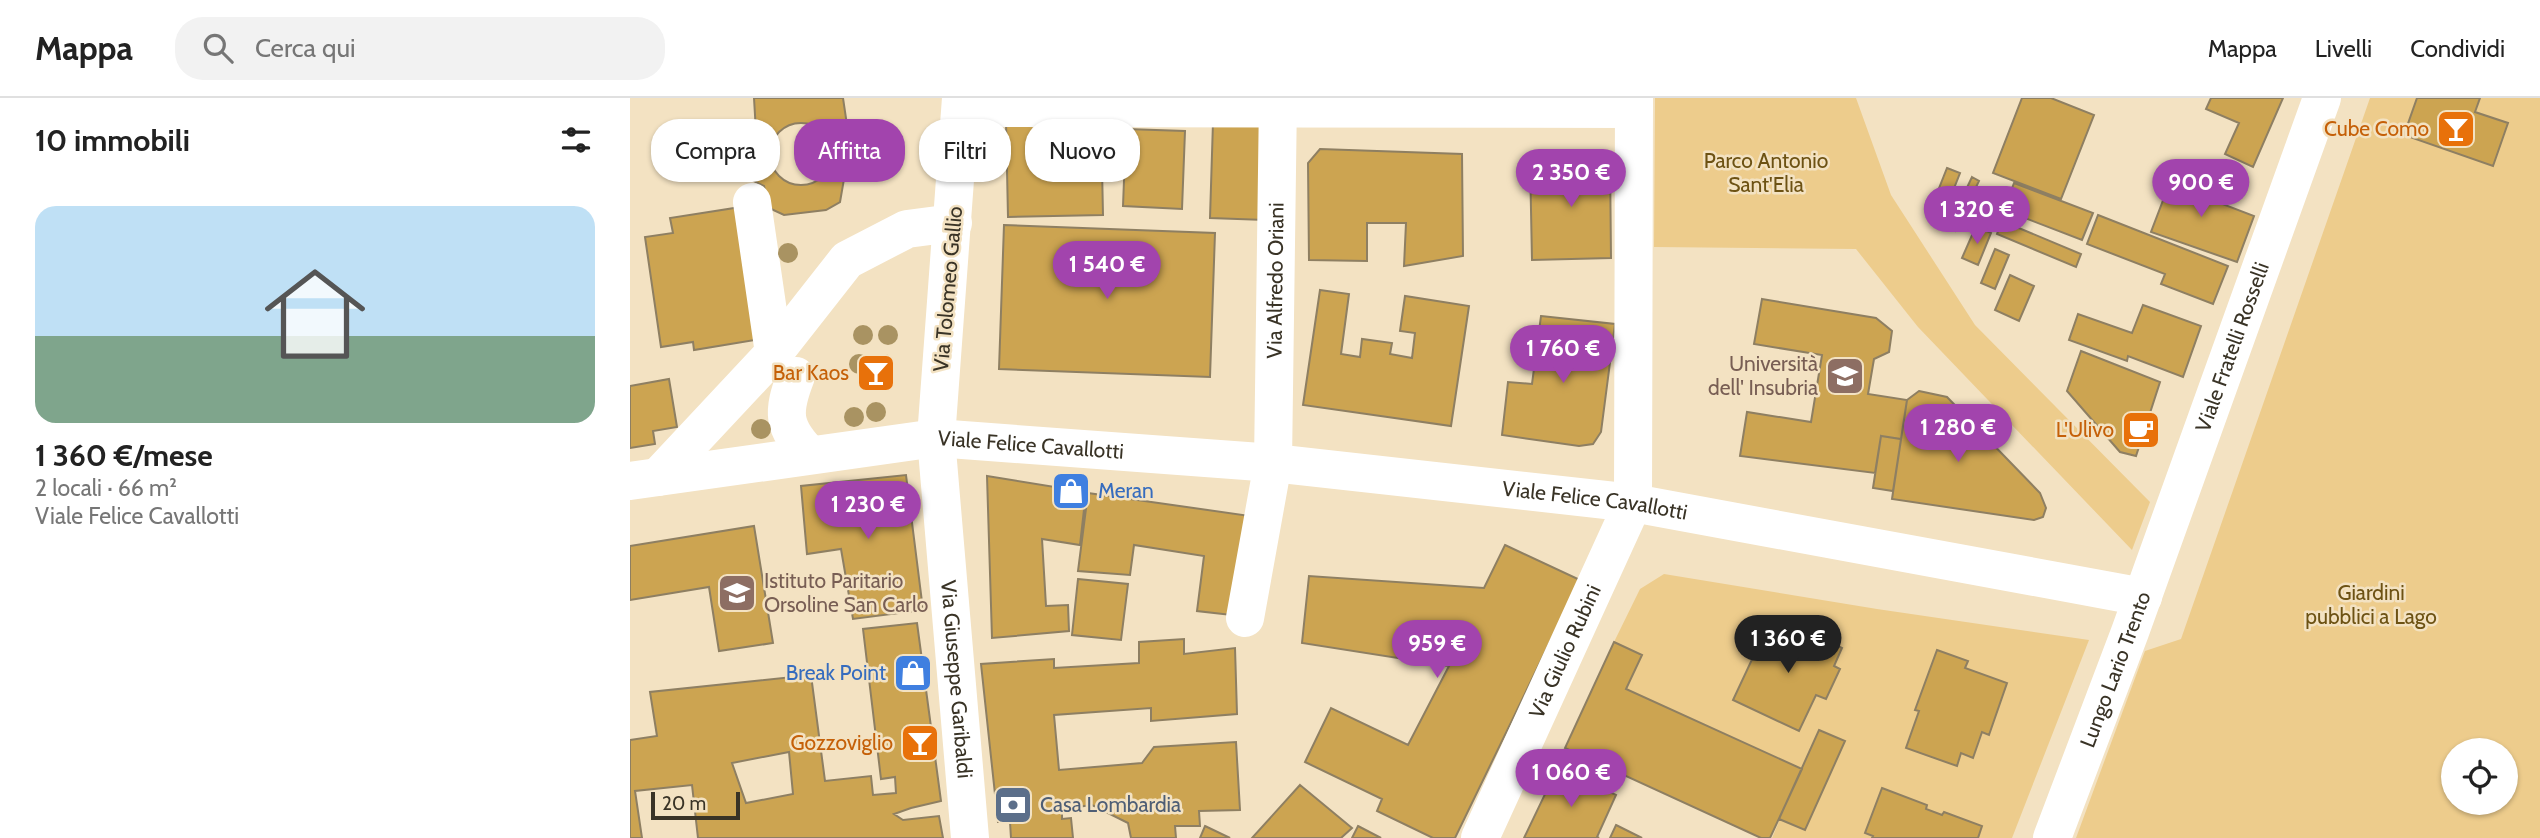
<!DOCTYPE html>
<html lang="it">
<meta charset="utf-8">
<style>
:root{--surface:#fff;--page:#f2f2f2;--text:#222;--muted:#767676;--line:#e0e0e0;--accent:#a244ad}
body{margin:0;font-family:Cabin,sans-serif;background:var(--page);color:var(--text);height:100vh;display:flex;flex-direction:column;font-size:26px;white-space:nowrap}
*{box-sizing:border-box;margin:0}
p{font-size:23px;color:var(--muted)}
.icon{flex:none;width:38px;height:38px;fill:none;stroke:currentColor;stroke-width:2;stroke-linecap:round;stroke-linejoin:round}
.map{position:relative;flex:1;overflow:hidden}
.side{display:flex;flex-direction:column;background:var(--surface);width:630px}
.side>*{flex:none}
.guide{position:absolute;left:21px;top:21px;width:665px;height:63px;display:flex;gap:14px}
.tools{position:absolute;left:1811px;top:640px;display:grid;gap:14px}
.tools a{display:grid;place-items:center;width:77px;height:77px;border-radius:50%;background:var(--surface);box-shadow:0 2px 5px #0004;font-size:35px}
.scale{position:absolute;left:21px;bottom:18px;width:89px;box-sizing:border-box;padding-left:7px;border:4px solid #393326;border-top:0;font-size:19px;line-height:24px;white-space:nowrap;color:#393326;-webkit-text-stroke:5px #f3e2c2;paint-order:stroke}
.price{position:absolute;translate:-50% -60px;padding:0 16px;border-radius:24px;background:var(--accent);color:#fff;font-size:23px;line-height:46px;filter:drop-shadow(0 2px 4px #0008)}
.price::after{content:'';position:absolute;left:50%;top:42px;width:21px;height:16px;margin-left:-10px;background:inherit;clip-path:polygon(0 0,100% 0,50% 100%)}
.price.on{background:#222;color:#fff}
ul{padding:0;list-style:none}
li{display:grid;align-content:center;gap:14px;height:371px;padding:0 35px}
li span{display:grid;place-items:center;height:217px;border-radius:21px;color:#555}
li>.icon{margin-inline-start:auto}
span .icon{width:126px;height:126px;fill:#fffc;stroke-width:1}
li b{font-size:30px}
h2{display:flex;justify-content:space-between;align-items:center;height:84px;padding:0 35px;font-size:30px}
.tag{padding:0 24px;border-radius:28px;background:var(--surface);box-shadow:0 2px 5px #0004;font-size:24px;line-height:63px}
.tag.on{background:var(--accent);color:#fff}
header{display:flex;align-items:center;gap:42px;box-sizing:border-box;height:98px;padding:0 35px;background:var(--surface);border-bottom:2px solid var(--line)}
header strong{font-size:33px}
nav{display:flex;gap:38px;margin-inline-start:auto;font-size:24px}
.search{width:490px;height:63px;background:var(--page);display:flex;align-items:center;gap:18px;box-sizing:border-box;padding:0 24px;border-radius:28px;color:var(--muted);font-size:26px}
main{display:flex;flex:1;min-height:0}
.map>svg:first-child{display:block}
</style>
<header>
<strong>Mappa</strong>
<div class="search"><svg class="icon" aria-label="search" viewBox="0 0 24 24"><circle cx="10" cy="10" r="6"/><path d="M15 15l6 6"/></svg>Cerca qui</div>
<nav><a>Mappa</a><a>Livelli</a><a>Condividi</a></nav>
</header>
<main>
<section class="side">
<h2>10 immobili<svg class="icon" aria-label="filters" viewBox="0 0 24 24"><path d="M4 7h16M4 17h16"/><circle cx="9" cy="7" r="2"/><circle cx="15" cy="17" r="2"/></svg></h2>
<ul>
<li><span style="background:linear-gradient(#bfe0f5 60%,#7fa58c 0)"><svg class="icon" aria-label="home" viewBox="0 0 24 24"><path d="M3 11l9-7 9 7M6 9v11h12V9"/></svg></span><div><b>1 360 €/mese</b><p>2 locali · 66 m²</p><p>Viale Felice Cavallotti</p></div></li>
</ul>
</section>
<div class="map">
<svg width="1910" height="740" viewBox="0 0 1910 740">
<rect width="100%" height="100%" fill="#f3e2c2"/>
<path fill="#edcc8c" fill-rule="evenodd" d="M1025,0H1226L1261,97L1345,227L1520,404L1502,452L1288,229L1226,151L1024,149Z
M1740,0H1910V740H1446L1515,553L1551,541ZM1824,653H1876V705H1824Z
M1034,476L1247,511L1459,542L1382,740H1142L1171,671L996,591L1011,557L984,544L1010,491Z"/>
<path fill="#cca451" stroke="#8e7f62" stroke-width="2" fill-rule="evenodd" d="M124,0H213L217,27L227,31L228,72L214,81L210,104L196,112L154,117L139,110L134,88L118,80L117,39L126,34Z
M1392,0H1421L1464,17L1431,101L1363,75Z
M1581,0H1653L1623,69L1595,56L1609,25L1576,11Z
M1787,0H1850L1845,14L1878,25L1863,68L1774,37Z
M471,22L473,117L378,119L376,24Z
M583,24L638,26L635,122L580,120Z
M140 56a31 31 0 1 1 62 0a31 31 0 1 1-62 0Z
M496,31L555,33L552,111L493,108Z
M690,51L832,56L833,158L774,168L776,125H737V163L679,162L678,65Z
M980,61L981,160L902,162L900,62Z
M1317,70L1330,75L1317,108L1304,103Z
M1545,71L1580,84L1574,99L1624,118L1607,164L1521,134Z
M1342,79L1349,83L1325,133L1318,130Z
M1384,85L1463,115L1452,142L1374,112Z
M111,109L131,241L64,252L63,244L31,249L15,139L43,135L40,120Z
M1468,117L1598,168L1583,206L1531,186L1535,176L1457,146Z
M1372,123L1451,156L1446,169L1367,136Z
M374,127L585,135L580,279L369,271Z
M1346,128L1361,135L1348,167L1332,160Z
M1365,151L1379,157L1365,191L1351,185Z
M1380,177L1404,188L1389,223L1365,212Z
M690,192L719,196L711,256L730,259L732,241L762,245L760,256L782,260L785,235L770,233L775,198L839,208L821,328L673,307Z
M1132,201L1246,220L1262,233L1259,254L1244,261L1238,296L1277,302L1271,341L1251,338L1245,375L1110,358L1117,314L1181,324L1192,257L1124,246Z
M1513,207L1571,228L1553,279L1498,258L1497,263L1439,242L1448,216L1502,235Z
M911,218L985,226L971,334L963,346L949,348L872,337L878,284L902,286Z
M1451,253L1530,284L1506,358L1490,354L1437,293Z
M39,281L47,329L23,333L25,346L0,350V288Z
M1289,293L1317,299L1410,395L1416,410L1413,419L1404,422L1262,401L1277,302Z
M1251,338L1271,341L1263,393L1243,390Z
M276,377L293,512L223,521L211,451L177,456L171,388Z
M357,378L456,394L450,447L412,441L416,508L438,507L439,533L362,540Z
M458,395L620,418L610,518L567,513L574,458L504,447L500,477L448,473Z
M124,428L143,545L89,553L79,489L0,502V448Z
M875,447L950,482L825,740H803L747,713L752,701L675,664L701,610L778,647L819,568L672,545L679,478L854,490Z
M448,481L498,486L491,542L442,537Z
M1140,523L1181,542L1184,536L1212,550L1204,568L1210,571L1196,601L1186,597L1169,633L1103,602Z
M287,525L311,703L281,710L264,716L273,722L309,718L313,740H68L62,687L5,693L12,740H0V642L27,638L20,594L181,577L195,683L241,678L243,697L266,695L265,679L251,681L233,531ZM159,654L163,696L116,705L102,665Z
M554,541V556L605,550L607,616L521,623V610L424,617L429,672L512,665L524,649L606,644L610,712L569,713L570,728H545L546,740H501L498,725L462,707L432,711V721L441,720L443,740H381L380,724H368L351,566L424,561V570L509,565V544Z
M984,544L1012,557L996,591L1172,671L1140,740H1131L935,650Z
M1307,552L1338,563L1335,570L1377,585L1359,637L1352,634L1343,660L1331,655L1327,668L1276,650L1289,613L1285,612Z
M1189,632L1215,643L1175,732L1149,721Z
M928,669L986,697L967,739L969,740H894Z
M670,687L722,730L711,740H622Z
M1252,690L1297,707L1296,711L1312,717L1314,714L1352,728L1348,740H1242L1243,738L1235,735Z
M986,727L1012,740H980Z
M575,728L600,740H570Z
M728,728L751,740H722Z"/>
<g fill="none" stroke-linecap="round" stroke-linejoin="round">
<g stroke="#fff" stroke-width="38">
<path id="s1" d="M331,0L306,340L340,740"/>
<path d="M331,10L1004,11"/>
<path d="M144,255L217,162L277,131L323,125"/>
<path d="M166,278C152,314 152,329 180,357"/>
<path d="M28,379L144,255L122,104"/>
<path id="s2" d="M0,383L306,340L643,365L1003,405L1513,499"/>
<path id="s3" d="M615,520L643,365L648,0"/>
<path id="s4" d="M850,740L1003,405L1004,0"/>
<path id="s5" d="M1422,740L1500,534L1692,0"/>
</g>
</g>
<g fill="#a99362">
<circle cx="158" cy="155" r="10"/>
<circle cx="233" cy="237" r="10"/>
<circle cx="258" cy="237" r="10"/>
<circle cx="229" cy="266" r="10"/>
<circle cx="254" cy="266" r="10"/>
<circle cx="246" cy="314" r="10"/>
<circle cx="224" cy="319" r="10"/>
<circle cx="131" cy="331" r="10"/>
</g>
<defs>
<symbol id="bar-square" viewBox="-11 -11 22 22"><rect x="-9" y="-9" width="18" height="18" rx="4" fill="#e8710a" stroke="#f3e2c2"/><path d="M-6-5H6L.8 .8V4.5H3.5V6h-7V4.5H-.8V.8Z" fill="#fff"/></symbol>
<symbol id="university-square" viewBox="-11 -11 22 22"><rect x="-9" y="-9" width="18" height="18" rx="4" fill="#8d6e63" stroke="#f3e2c2"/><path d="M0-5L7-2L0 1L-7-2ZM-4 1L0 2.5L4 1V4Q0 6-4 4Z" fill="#fff"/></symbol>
<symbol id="cafe-square" viewBox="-11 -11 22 22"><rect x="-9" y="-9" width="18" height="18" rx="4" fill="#e8710a" stroke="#f3e2c2"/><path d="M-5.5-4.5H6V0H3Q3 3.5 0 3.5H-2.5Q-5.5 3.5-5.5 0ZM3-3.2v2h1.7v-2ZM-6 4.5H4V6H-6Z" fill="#fff"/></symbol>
<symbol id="shop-square" viewBox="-11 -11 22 22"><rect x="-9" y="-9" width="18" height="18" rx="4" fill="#3f7fe0" stroke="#f3e2c2"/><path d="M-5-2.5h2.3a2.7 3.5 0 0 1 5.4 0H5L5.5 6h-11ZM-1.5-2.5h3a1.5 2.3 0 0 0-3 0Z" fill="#fff"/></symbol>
<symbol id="school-square" viewBox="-11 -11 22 22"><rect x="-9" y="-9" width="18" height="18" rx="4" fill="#8d6e63" stroke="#f3e2c2"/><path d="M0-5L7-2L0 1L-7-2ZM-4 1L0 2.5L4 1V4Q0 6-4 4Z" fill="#fff"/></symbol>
<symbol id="bank-square" viewBox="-11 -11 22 22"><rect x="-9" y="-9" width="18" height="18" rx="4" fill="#5c6f8a" stroke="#f3e2c2"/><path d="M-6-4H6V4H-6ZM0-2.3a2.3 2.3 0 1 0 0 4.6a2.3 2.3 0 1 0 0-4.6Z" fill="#fff"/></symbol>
</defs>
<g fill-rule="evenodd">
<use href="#bar-square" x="1804" y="9" width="44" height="44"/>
<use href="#bar-square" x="224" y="253" width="44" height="44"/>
<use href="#university-square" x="1193" y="256" width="44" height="44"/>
<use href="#cafe-square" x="1489" y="310" width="44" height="44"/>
<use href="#shop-square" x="419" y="371" width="44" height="44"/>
<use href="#school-square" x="85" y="473" width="44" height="44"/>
<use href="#shop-square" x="261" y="553" width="44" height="44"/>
<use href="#bar-square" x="268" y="623" width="44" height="44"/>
<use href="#bank-square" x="361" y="685" width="44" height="44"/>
</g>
<g text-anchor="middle" stroke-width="5" stroke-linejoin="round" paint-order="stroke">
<g font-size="21" fill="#c56008" stroke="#f3e2c2" text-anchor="end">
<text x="1799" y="38">Cube Como</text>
<text x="219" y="282">Bar Kaos</text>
<text x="1484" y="339">L'Ulivo</text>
<text x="263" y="652">Gozzoviglio</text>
</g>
<g font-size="21" fill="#6d5213" stroke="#f3e2c2">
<text x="1136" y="70">Parco Antonio<tspan x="1136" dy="24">Sant'Elia</tspan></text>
<text x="1741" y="502">Giardini<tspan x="1741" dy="24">pubblici a Lago</tspan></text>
</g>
<g font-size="21" fill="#393326" stroke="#f3e2c2">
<text dy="7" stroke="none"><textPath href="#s3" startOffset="340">Via Alfredo Oriani</textPath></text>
<text transform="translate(318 191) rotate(-85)" y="7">Via Tolomeo Gallio</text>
<text dy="7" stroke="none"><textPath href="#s5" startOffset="523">Viale Fratelli Rosselli</textPath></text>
<text dy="7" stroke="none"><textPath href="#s2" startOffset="404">Viale Felice Cavallotti</textPath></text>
<text dy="7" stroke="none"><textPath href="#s2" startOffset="971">Viale Felice Cavallotti</textPath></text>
<text dy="7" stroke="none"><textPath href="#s4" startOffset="205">Via Giulio Rubini</textPath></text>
<text dy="7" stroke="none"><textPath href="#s1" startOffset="583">Via Giuseppe Garibaldi</textPath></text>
<text dy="7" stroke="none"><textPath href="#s5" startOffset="180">Lungo Lario Trento</textPath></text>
</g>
<g font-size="21" fill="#785e54" stroke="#f3e2c2" text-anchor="end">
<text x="1188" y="273">Università<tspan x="1188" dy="24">dell' Insubria</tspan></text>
<text x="134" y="490" text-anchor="start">Istituto Paritario<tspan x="134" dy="24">Orsoline San Carlo</tspan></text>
</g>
<g font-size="21" fill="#366cbe" stroke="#f3e2c2" text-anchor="start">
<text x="468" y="400">Meran</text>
<text x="256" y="582" text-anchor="end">Break Point</text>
</g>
<g font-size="21" fill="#4e5e75" stroke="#f3e2c2" text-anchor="start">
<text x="410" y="714">Casa Lombardia</text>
</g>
</g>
</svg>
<div class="tools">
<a><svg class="icon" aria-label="locate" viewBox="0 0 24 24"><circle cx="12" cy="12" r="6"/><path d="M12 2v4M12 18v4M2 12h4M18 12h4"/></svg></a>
</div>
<div class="scale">20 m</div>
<b class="price" style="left:941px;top:111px">2 350 €</b>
<b class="price" style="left:1571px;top:121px">900 €</b>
<b class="price" style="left:1347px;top:148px">1 320 €</b>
<b class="price" style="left:477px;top:203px">1 540 €</b>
<b class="price" style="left:933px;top:287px">1 760 €</b>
<b class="price" style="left:1328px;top:366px">1 280 €</b>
<b class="price" style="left:238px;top:443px">1 230 €</b>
<b class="price on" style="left:1158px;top:577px">1 360 €</b>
<b class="price" style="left:807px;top:582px">959 €</b>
<b class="price" style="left:941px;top:711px">1 060 €</b>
<div class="guide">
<a class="tag">Compra</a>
<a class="tag on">Affitta</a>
<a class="tag">Filtri</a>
<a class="tag">Nuovo</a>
</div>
</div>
</main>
